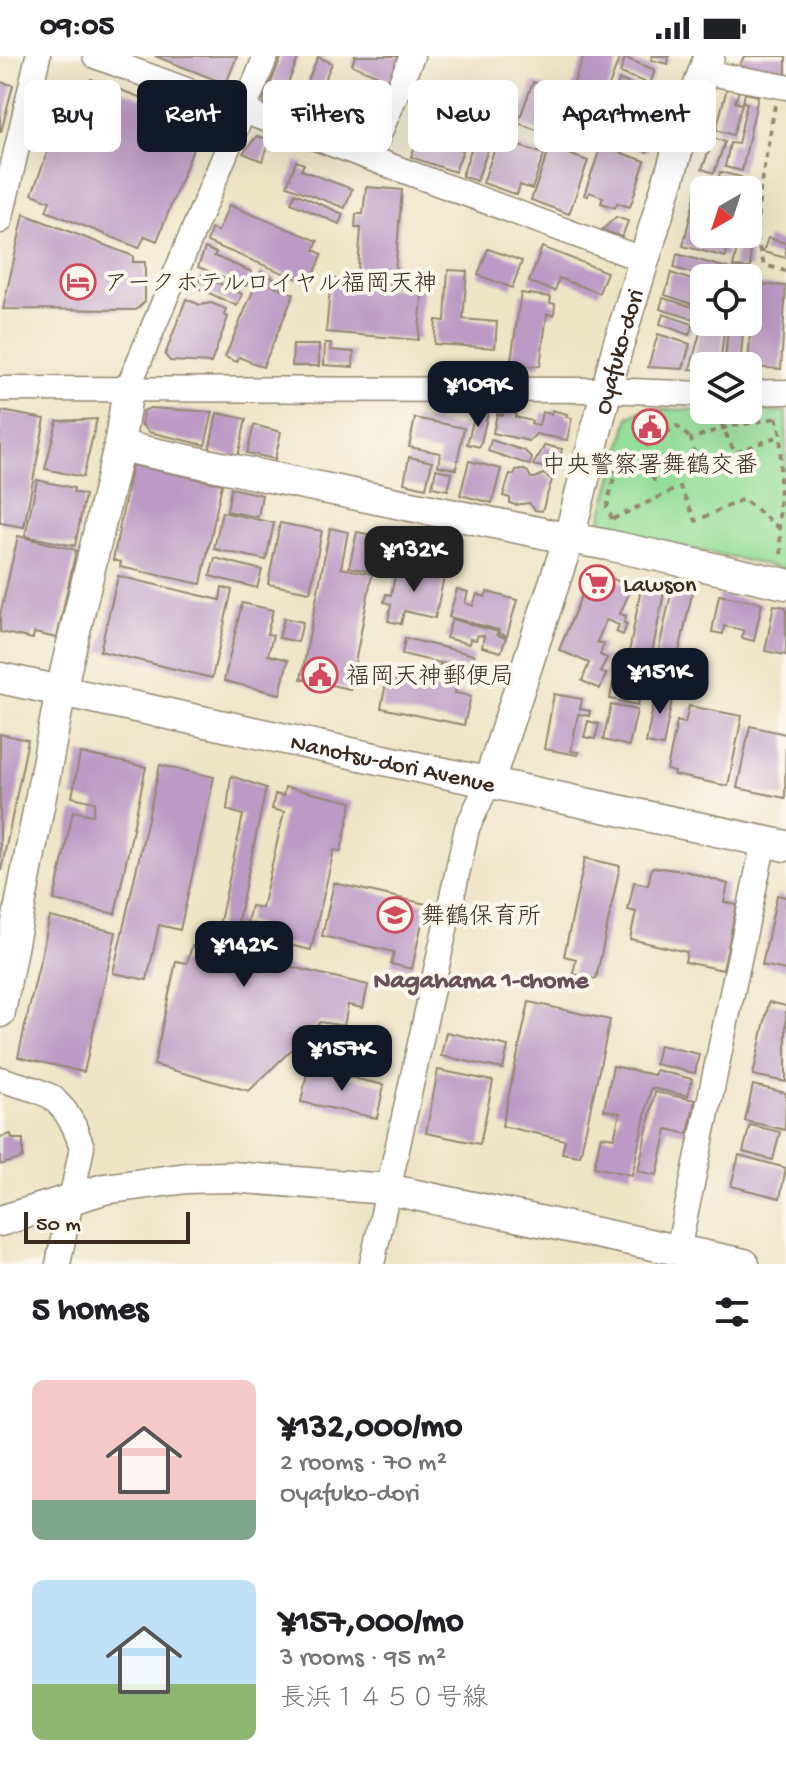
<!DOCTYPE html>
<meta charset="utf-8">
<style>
:root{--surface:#fff;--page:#f2f2f2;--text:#202124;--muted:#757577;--accent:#111827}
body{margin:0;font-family:"Gochi Hand","Klee One",sans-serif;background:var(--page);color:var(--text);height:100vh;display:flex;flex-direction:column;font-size:30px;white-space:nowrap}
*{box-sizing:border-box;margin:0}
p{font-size:26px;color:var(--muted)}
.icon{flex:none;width:44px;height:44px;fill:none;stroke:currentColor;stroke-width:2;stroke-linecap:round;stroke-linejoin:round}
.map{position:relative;height:1208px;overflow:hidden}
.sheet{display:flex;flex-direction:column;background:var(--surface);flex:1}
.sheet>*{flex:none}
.hud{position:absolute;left:24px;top:24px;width:738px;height:72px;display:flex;gap:16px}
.needle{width:52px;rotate:219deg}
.tools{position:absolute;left:690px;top:120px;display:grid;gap:16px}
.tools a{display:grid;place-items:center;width:72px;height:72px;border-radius:12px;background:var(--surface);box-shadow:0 8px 32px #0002;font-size:40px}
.scale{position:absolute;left:24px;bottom:20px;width:166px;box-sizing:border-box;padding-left:8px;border:4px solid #3b2a1e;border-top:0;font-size:22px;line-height:28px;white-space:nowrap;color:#3b2a1e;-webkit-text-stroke:6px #fbf7ec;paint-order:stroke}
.price{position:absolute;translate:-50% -68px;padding:0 18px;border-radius:16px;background:var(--accent);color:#fff;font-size:26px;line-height:52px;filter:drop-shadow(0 2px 4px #0008)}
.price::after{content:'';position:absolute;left:50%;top:48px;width:24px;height:18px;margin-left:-12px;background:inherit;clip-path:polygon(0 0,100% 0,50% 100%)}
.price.selected{background:#222;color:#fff}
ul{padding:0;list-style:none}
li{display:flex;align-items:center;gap:24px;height:200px;padding:0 32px}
li span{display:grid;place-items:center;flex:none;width:224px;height:160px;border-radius:12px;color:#555}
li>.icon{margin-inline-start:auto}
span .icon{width:96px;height:96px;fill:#fffc;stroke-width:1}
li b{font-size:34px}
h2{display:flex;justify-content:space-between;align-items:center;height:96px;padding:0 32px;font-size:34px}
.chip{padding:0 28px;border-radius:12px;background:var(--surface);box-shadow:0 8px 32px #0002;font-size:28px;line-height:72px}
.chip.selected{background:var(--accent);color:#fff}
.status{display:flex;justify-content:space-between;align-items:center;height:56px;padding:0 40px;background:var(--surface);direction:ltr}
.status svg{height:22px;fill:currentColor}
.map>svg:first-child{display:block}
</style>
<div class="status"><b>09:05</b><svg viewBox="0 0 49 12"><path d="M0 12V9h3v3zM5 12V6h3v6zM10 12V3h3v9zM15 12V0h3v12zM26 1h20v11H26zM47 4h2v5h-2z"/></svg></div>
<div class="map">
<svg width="786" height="1208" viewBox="0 0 786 1208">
<rect width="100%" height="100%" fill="#fbf7ec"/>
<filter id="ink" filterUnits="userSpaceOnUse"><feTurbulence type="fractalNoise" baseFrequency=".0125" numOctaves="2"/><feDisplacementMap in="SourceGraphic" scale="16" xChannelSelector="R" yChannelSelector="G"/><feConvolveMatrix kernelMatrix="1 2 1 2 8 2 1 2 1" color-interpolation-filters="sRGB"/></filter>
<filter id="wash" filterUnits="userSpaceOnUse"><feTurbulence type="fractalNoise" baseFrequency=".006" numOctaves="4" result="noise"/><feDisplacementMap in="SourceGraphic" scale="32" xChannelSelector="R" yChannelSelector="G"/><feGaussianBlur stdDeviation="1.8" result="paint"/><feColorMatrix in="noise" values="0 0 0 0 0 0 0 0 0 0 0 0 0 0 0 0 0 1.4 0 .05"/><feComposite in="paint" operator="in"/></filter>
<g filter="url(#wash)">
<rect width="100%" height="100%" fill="#eee4c6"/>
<path fill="#94de99" stroke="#68845c" stroke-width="2" d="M652,353L786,356V513L598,473L629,361L639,356Z"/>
<g id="blocks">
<path fill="#bc9ac5" d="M155,0H237L226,28Z
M282,0H299L277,54L265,49L263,45Z
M355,0H403L392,26L352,9Z
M584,0H620L586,93L518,67L533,26L569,40Z
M652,0H669L668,8L651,4Z
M744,0H786V21L739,11Z
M318,1L332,7L307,65L293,59Z
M625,2L655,14L650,28L620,17Z
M91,23L188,59L184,71L199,78L157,185L145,180L139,192L46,155L50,145L32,138L63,55L87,34Z
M619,24L657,37L655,43L659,45L654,58L645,72L618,62L622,52L611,48Z
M0,26L13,29L1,76H0Z
M727,32L739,35L735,46L742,48L733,79L716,74Z
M324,34L372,54L361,79L314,59Z
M745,37L758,40L742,115L725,111L730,87L738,88L747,47L743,46Z
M429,51L473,67L465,90L421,75Z
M611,51L619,54L615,66L618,67L613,83L601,79Z
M481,64L496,70L477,125L462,120Z
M621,67L653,78L647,96L615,85Z
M420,78L463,94L455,116L411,101Z
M257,80L270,84L262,105L243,97Z
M714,82L725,86L714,117L702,113Z
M498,83L544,98L532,133L520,129L517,139L483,127Z
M601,90L645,105L630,151L617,147L615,152L601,147L603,141L589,136L588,140L584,139Z
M550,91L588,105L569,158L531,144Z
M296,105L304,108L301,114L352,133L345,152L287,130Z
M720,116L741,121L738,134L717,130Z
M698,128L717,133L704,134V178H729L726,201L683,190Z
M366,131L402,134L394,228L357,225L361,172H355L356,158H363Z
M295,137L343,158L339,168L291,147Z
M229,149L318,185L314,194L322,198L310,228L207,186L211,173L218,176Z
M24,158L133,200V206H145V245L136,254L3,253Z
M616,161L628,165L622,181L602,174Z
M768,182L786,187V202L763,196Z
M749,185L751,212L733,211L738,187Z
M542,191L607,216L599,237L559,222L555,235L529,226Z
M205,192L216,197L214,200L252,216L246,230L198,211Z
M488,193L522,205L512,232L478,219Z
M677,198L727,212L725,222H710L674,212Z
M448,214L467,215L463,263L497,266L495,292L434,288L436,264L445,265Z
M261,216L275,223L272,229L294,238L263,311L239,301L237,306L225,301Z
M671,217L704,228V241L701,251L665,239Z
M202,219L242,238L237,250L196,231Z
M331,222L345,224V228L409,234V231L423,232L418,284L326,276Z
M753,228L786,230L781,313L748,311Z
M521,237L551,241L550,247L555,248L554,259L547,258L540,310L510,311Z
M663,242L696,252L693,263L660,253Z
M186,243L200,249L211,247L226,253L224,259L228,261L211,307L170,305L165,299Z
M663,258L693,268L689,279L660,268Z
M703,266H725L720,310H704V314L690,313Z
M728,266H744L740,310L725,309Z
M658,278L690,288L683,313L648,311Z
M325,287H331L330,294L354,296L353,311L324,309Z
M293,289H319V310H292Z
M150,352L213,356L205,389L149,376L142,369L143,355Z
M476,354L488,357L480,391L467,388Z
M552,354L567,358L566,361L572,362L567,384L536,378L529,385L493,377L497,358L503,359L504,355L516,357L515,361L532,365L531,368L539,369L542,356L551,358Z
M2,355L45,363L24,471L0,467V367Z
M217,357L246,363L238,401L209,395Z
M641 370a9 9 0 1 1 18 0a9 9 0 1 1-18 0Z
M415,362L464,372L456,413L438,410L440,397L409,391Z
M97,363L83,421L45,413L57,365Z
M254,369L281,376L275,403L247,397Z
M491,384L525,395L532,402L530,409L488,395Z
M545,389L562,393L557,414L533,409Z
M409,401L432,406L426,432L404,427Z
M469,405L501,413L492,447L460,439Z
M132,409L222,428L201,528L120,511L121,506L113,504Z
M436,413L452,417L448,434L432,431Z
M522,413L528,416L531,422H535L543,418L552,424L542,455L535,454L529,447L515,449L510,447V442L503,440L510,418L514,419L516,414Z
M37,424L74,432L73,436L85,439L75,490L25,480Z
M231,432L262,439L258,461L227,455Z
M222,456L274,467L266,504L214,493Z
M280,467L322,475L310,536L268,528Z
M330,472L348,476L341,512L372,518L350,633L301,623Z
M357,476L382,481L375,516L349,511Z
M406,479L452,491L446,518L399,506Z
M18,480L76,494L57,582L34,577L33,583L0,576V559Z
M215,502L262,514L257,532L210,520Z
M397,511L444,521L435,562L404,555L401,568L388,565L391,548L384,546L386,538L391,539Z
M592,514L632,531L620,558L626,560L624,567L627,568L623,579L616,576L619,569L606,564L597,586L604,588L600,599L607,602L600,616L606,618L600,633L582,625L589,607L559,594Z
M118,520L220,544L222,531L232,534L212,622L100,595Z
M674,524L694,529L677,605L657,601Z
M642,526L665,531L649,613L627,608Z
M457,533L468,536L465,547L473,550L477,538L485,541L487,536L517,544L507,580L498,577L499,574L449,561Z
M719,539L762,547L754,585L742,582L743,574L724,570L723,578L712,576Z
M242,547L273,554L267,578L273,579L268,599L288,604L280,638L224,625Z
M774,549L786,551V599L765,595Z
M284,562L303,566L298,586L279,582Z
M452,563L498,576L496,579L506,582L501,596L482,591L484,580L478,579L476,584L470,583L469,588L446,582Z
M405,582L474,599L470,614L402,598Z
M440,609L460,614L455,637L471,640L464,669L381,652L387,622L434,633Z
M613,627L641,633L638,649L610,643Z
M657,630L674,634L663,690L646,687Z
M554,638L582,643L580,653L590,655L589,660L578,658L571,695L579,696L578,699L544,693Z
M611,649L637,654L629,690L603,684Z
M689,650L742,660L728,730L674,719L675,716L667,714L677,665L685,667Z
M588,665L599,668L595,683L584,681Z
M750,670L786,678L785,742L737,732Z
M0,678L28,684L1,815H0Z
M80,697L146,711L115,858L54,844L73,755L93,759L95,746L72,741Z
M160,709L214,721L180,874L159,869L147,924L113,917Z
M231,720L266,732L238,864L262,904L368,929L363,952L348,949L344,970L320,966L249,1035L154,1009L176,905L187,907L192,890L214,893L243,759L227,754Z
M285,731L352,746L341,795L334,794L311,894L255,881L258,869L247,866L251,850L262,852L284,756L272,753L275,738L283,740Z
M585,802L620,810L596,923L573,918L576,903L564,900Z
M652,811L685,815L728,828L724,846L737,849L723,914L685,906L687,896L630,883L636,856L628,854L634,826L648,829Z
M334,827L426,848L412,913L391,908L394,896L322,880Z
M777,839L786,841V914L762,909Z
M50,861L116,876L84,1016L18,1001Z
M529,946L610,964L580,1100L562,1097L565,1084L502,1070Z
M769,946L786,950V1026L753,1019Z
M446,976L508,990L503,1013L441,1000Z
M315,978L346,983L342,1010L310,1005Z
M659,989L699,998L695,1017L655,1008Z
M613,1010L654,1019L656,1014L692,1023L688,1040L651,1032L632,1119L594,1111L601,1080L614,1082L620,1057L604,1054Z
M308,1012L384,1029L377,1062L301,1046Z
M438,1014L493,1025L480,1088L426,1077Z
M753,1029L786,1037L785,1074L745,1065Z
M655,1036L695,1044L688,1078L667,1073L657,1119L638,1115Z
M750,1069L780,1076L773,1104L743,1096Z
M11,1078L12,1083H23V1102L0,1109V1081Z
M739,1099L786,1112L780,1142L731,1130Z"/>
</g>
</g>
<g filter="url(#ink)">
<use href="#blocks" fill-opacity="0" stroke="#948772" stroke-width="2"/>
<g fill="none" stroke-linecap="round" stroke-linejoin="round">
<defs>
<path id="minor" d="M95,0L644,204
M703,16L786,31
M369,102L412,0
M0,165L38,0
M128,332L266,0
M0,333L606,334L704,338
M748,337L786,336
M0,1023L36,1034L52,1041L65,1055L74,1070L82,1091L58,1208
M678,1194L764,785
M372,1208L467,772L488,728"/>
<g id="tertiary">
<path d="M119,390L552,479L608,489L786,528"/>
<path id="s1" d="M0,622L786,790"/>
<path id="s2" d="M488,728L569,482L617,293L687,63L709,0"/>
<path d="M0,956L61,634L119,390L128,332"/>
<path d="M0,1165L104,1133L187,1122L231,1121L387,1133L744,1208"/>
</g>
</defs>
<use href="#minor" stroke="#948772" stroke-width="27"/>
<use href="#tertiary" stroke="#948772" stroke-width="33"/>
<path stroke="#948772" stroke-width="4" stroke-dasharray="6 6" stroke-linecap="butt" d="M775,49L760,134L756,180L764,209L786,215
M719,354L723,372L735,397L781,379
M776,361L781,379L779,472L782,504
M645,403L647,389L677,370L691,383
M617,413L645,403L654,424L697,408L691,383L723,372L776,362
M612,463L607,451L616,413
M613,463L680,431L696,465L743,443L779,472"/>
<use href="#minor" stroke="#fff" stroke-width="24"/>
<use href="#tertiary" stroke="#fff" stroke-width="30"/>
</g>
</g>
<defs>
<symbol id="hotel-ring" viewBox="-11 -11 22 22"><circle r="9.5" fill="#fbf7ec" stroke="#d1495b" stroke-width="1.5"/><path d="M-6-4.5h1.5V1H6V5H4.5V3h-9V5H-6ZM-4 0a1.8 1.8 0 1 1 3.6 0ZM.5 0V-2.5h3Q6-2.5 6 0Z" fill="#d1495b"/></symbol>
<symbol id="civic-ring" viewBox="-11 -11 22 22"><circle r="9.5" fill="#fbf7ec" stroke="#d1495b" stroke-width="1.5"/><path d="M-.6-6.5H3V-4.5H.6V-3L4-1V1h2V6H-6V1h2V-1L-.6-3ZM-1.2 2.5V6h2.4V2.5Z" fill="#d1495b"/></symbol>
<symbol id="supermarket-ring" viewBox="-11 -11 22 22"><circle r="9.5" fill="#fbf7ec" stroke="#d1495b" stroke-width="1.5"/><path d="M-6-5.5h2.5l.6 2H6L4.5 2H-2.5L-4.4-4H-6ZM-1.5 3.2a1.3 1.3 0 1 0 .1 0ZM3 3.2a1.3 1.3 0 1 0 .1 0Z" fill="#d1495b"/></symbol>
<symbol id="school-ring" viewBox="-11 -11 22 22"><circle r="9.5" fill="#fbf7ec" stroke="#d1495b" stroke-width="1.5"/><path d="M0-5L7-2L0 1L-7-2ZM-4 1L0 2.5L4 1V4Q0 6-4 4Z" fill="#d1495b"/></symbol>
</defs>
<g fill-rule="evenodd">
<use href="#hotel-ring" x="58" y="206" width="40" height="40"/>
<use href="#civic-ring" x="630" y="351" width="40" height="40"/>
<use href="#supermarket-ring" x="577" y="507" width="40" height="40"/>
<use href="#civic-ring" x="300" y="599" width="40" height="40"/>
<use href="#school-ring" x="375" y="839" width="40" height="40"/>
</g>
<g text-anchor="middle" stroke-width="8" stroke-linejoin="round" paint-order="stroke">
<g font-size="24" fill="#3b2a1e" stroke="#fbf7ec" text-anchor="start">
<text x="104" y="234">アークホテルロイヤル福岡天神</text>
<text x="650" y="416" text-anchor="middle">中央警察署舞鶴交番</text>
<text x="623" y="535">Lawson</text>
<text x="346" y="627">福岡天神郵便局</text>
<text x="421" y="867">舞鶴保育所</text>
</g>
<g font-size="24" fill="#3b2a1e" stroke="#fbf7ec">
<text dy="8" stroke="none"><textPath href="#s2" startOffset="452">Oyafuko-dori</textPath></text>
<text dy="8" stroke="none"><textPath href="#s1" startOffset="402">Nanotsu-dori Avenue</textPath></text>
</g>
<g font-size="26" font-weight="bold" fill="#685158" stroke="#fbf7ec">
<text x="481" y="931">Nagahama 1-chome</text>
</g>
</g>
</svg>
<div class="tools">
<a><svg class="needle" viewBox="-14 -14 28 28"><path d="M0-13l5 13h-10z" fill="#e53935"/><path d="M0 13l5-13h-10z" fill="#757577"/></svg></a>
<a><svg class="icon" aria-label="locate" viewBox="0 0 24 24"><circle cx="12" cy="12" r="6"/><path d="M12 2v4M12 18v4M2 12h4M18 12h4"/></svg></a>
<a><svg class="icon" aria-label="layers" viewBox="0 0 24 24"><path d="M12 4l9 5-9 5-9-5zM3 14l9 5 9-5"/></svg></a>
</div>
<div class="scale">50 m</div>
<b class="price" style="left:478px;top:373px">¥109K</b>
<b class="price selected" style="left:414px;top:538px">¥132K</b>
<b class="price" style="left:660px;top:660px">¥151K</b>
<b class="price" style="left:244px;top:933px">¥142K</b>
<b class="price" style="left:342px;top:1037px">¥157K</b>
<div class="hud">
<a class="chip">Buy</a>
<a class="chip selected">Rent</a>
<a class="chip">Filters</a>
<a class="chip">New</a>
<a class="chip">Apartment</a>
</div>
</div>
<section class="sheet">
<h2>5 homes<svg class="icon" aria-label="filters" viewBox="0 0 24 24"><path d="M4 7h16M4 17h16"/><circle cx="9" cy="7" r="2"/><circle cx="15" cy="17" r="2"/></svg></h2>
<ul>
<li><span style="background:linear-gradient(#f6c9c9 75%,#7fa58c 0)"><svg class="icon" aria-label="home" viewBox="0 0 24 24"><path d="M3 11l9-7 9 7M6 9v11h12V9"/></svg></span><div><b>¥132,000/mo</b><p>2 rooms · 70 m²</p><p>Oyafuko-dori</p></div></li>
<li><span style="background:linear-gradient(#bfe0f5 65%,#8fb573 0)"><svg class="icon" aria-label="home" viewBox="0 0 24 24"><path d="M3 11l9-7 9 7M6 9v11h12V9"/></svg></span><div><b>¥157,000/mo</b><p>3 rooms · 95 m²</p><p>長浜１４５０号線</p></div></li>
</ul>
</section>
